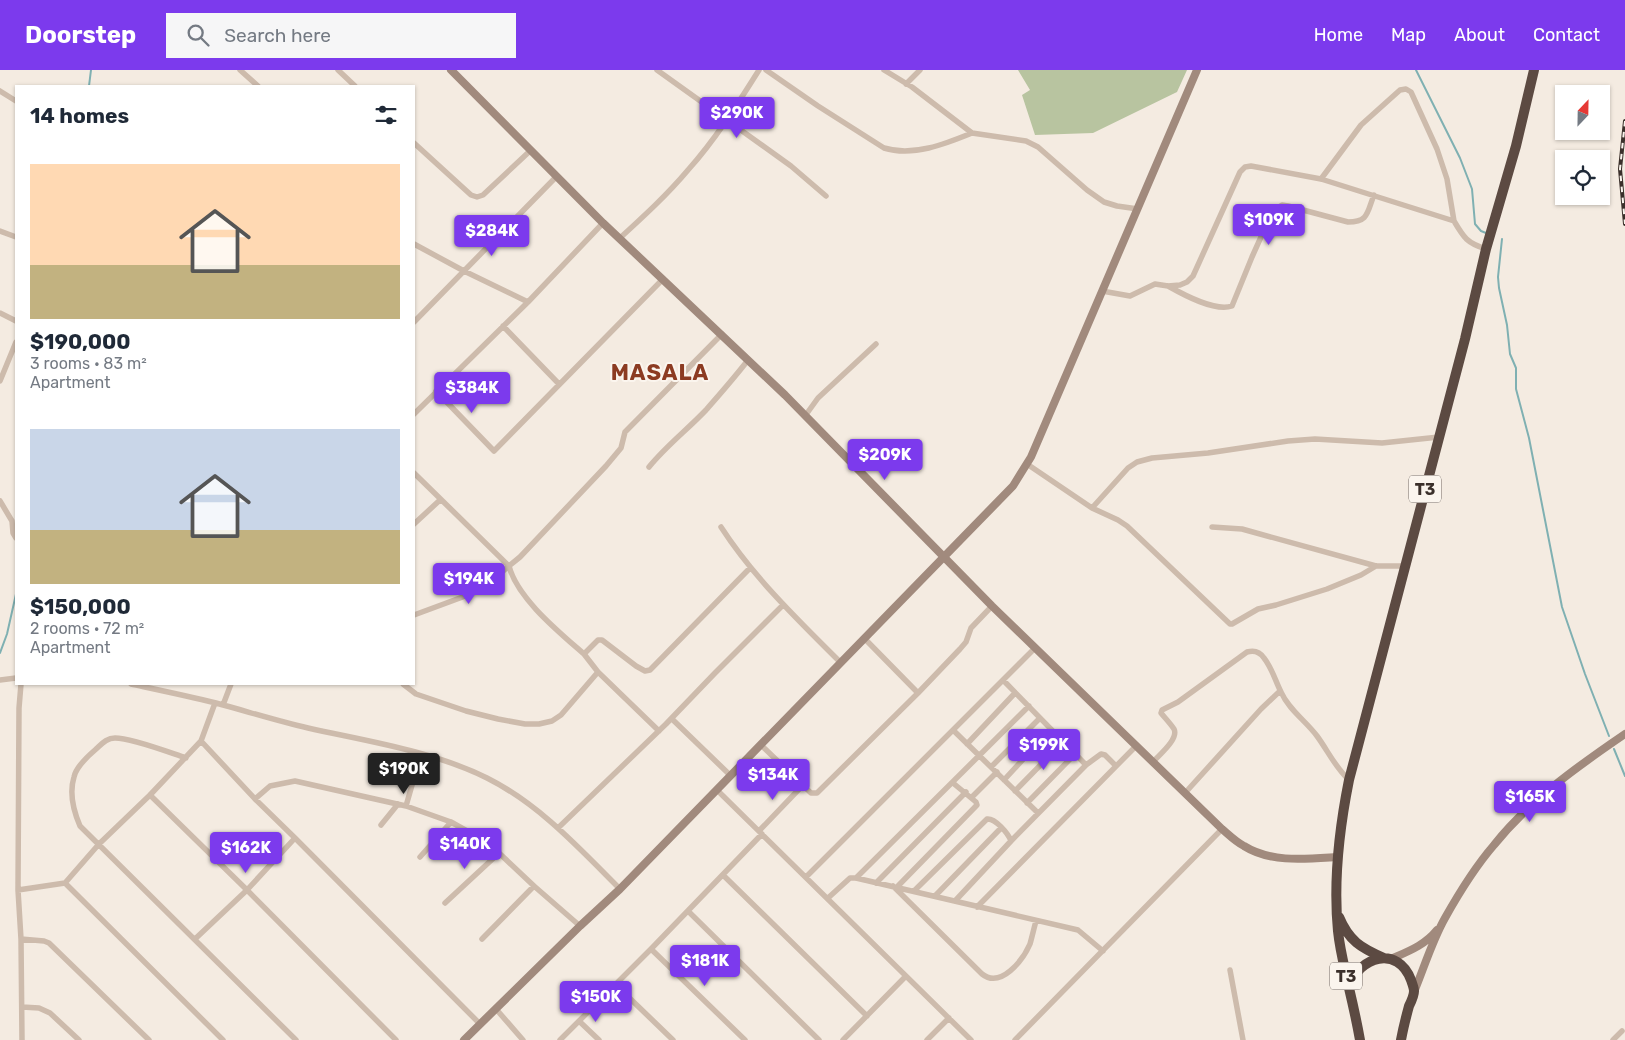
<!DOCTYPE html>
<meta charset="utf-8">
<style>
:root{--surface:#fff;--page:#f6f6f7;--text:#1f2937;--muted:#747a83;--accent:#7c3aed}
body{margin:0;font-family:Rubik,sans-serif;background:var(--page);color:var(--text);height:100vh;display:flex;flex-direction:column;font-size:19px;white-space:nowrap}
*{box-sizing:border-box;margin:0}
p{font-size:16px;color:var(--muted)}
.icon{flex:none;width:28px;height:28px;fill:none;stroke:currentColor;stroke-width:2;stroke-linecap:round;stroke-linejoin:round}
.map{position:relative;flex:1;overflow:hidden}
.sheet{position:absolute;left:15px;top:15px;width:400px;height:600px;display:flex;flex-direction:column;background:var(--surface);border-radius:0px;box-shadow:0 1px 4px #0004}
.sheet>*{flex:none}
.needle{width:32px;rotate:22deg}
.buttons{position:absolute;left:1555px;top:15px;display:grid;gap:10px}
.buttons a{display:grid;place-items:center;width:55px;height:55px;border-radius:0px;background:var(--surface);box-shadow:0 1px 4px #0004;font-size:25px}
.price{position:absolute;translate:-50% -42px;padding:0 11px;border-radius:5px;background:var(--accent);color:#fff;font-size:16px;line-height:32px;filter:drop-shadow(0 1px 2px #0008)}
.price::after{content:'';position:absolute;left:50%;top:30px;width:15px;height:11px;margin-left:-8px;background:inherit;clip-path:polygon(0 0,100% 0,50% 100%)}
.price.active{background:#222;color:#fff}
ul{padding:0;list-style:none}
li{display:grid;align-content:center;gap:10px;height:265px;padding:0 15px}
li span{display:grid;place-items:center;height:155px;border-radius:0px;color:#555}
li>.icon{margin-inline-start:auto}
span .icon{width:90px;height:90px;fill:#fffc;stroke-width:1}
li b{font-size:21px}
h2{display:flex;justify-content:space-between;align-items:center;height:60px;padding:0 15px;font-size:21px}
header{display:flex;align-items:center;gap:30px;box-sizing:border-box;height:70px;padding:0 25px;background:var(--accent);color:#fff}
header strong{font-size:24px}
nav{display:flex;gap:28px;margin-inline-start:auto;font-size:18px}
.search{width:350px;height:45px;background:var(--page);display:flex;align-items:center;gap:12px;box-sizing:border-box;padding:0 18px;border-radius:0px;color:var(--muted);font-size:19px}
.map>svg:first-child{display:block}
</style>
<header>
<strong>Doorstep</strong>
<div class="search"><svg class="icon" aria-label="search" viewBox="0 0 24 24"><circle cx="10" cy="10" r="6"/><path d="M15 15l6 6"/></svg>Search here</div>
<nav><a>Home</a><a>Map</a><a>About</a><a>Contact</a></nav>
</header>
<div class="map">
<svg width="1625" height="970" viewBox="0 0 1625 970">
<rect width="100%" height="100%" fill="#f4ebe1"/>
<path fill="#b8c4a0" d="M1018,0H1187L1177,22L1093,63L1035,65L1022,25L1030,20Z"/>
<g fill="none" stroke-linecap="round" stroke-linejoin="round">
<path stroke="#7fb0b2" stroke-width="2" d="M1416,0L1460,88L1472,119L1475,154L1481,161L1486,163
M89,16L91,0
M1502,169L1498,207L1499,218L1507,255L1510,284L1516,298V319L1529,368L1562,537L1585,604L1609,666
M0,583L7,564L16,524
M1614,679L1625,706"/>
<path stroke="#cdbbac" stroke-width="5.5" d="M240,0L258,16
M338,0L355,16
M657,0L791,96L826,126
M766,0L818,36L884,78C913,87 945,74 972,63
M884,0L912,17L972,63L1026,71L1038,77L1087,120L1104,132L1117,136L1138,139
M906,14L920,0
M0,21L16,31
M414,73L471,125L477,127L483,125L531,80
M1321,109L1361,55L1400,20L1406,19L1411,22L1437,79L1447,109L1454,151
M0,161L16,167
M620,168C644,146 667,125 688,100C715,70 737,35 759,0
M414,174L464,201L528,232
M1168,216C1184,225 1215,242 1232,236L1252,187L1270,147L1276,139L1282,135L1288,136L1348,152C1369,152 1367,142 1374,125
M1102,221L1130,226L1155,214L1168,216L1180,215L1187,212L1193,206L1240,102L1245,97L1251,96L1321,109L1454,151C1464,168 1467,173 1486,179
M0,243L16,251
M414,252L556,107
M503,256L559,314
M0,311L16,272
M436,321L494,381L663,209
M414,344L528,232L603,153
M805,346L818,328L876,274
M1027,394L1092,438L1118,450L1127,456L1230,554H1232L1258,539L1276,535L1327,519L1361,505L1376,496
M649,397C666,376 687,360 706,340C720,324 735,307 748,290
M414,403L509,496C517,528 559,562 584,584
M0,431L12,451L13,463L16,468
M1092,438L1128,398L1137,392L1152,388L1208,383L1288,371L1315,369L1382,373L1439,367
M414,454L440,430
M721,457C754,508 798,550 841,593
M1212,457L1242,459L1376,496H1405
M414,545L468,525L489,513L509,496L520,487L606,396L621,378L625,362L722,264
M864,568L918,623
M0,610L16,608
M21,614L19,638L18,820L21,869L22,970
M131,614C159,620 188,626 216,633C246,641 277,651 308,658C366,671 433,681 487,708C539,734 579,778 620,819
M403,614L416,624L466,641L498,649L525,654H539L552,651L561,645L598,602
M215,633L201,671L150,725L247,820L396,970
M223,635L231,614
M672,649L731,706
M953,660L1038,743
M659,661L598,602L584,584L598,570H602L636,596L645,601L650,600L750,498
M201,671L255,729L270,716L295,711L406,736L451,752L476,766L499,783L534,816L580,856
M967,674L1015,623
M761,675L811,723H817L918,623L960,579L966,572L971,558L992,536
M186,688C168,682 132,668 115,668C106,668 101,675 95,680C88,686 76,697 74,707C69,723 74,742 80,756L296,970
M1153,692C1159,685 1179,669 1174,659C1170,653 1165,648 1161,643L1162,640L1178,632L1247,582C1254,580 1260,582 1264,588C1272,598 1275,610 1281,622C1289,640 1306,651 1317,666C1328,681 1335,697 1349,710
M1086,695L1101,684L1105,685L1116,696
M991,697L1040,648
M1004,710L1051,659
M717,720L971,970
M1015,721L1063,672
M1185,723L1261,639L1280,621
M972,727L997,702
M255,729L295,768L480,954
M1027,733L1075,684
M406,736L421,684
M381,755L398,734
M558,758L666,654L715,603L783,535
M759,761L803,715
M420,787L451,752
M723,805L867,946
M806,807L1035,578
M856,808L1029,636
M65,813L223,970
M876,813L966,722
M893,816L982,904C1001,919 1023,890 1030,874C1032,867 1034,858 1036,851
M897,817L977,735L976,732L953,713
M18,820L65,813L99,774L150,725
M914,821L987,749C995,748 1008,763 1011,771
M935,826L1001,758
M828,828L850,808H856L1078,860L1103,881
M955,831L1011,771L1086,695L1003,610
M445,833L499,783
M977,837L1136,676
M688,841L819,970
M21,869L44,871L49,873L149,970
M195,869L247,820L295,768
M482,869L534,816
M651,879L745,970
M1230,900L1243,970
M616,915L673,970
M22,937L39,938L50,943L79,970
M496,939L523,970
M579,951L599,970
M560,970L651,879L762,764
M843,970L906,906
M927,970L949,948
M1015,970L1222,759
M1613,970L1622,961"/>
<path stroke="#a18a7d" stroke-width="8" d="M451,0L603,153L785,325L992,536L1222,759C1229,765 1236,772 1244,776C1271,793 1306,789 1337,787
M1391,889C1409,881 1425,875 1437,860
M1414,922C1424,898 1432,871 1445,848C1459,823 1475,797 1494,775C1530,730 1578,696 1625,664
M464,970L580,856L620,819L1013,416L1031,387L1197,0"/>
<path stroke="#5c4a42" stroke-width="10" d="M1339,847C1349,871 1361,878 1384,888
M1349,917C1359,886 1398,875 1411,910C1412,913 1414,918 1414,921C1414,926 1411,932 1409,936C1406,947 1403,959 1401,970
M1360,970C1357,953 1353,935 1349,918C1345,899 1340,881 1338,861C1333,810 1339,760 1349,710L1465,269L1486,179L1516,76L1534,0"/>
<defs>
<path id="rail" d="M1625,51L1620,99L1625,154"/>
</defs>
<use href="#rail" stroke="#3b302b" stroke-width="4"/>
<use href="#rail" stroke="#fbf5ee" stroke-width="2" stroke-dasharray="5.5" stroke-linecap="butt"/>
</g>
<g text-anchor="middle" stroke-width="4" stroke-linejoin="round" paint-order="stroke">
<g fill="#fbf5ee" stroke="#756b66" stroke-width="1">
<rect x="1409" y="405.5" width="32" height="27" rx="4"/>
<rect x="1330" y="892.5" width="32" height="27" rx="4"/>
</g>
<g font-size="16" font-weight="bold" fill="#3b302b">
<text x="1425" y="425">T3</text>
<text x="1346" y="912">T3</text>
</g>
<g font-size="22" font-weight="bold" letter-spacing="1" fill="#8c3b22" stroke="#fbf5ee">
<text x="660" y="310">MASALA</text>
</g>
</g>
</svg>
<div class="buttons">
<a><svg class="needle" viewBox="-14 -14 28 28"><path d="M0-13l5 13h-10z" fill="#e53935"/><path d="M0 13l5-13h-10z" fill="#747a83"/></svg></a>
<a><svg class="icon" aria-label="locate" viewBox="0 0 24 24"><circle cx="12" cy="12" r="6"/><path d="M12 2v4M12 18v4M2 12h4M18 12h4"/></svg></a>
</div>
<b class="price" style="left:737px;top:69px">$290K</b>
<b class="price" style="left:1269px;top:176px">$109K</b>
<b class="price" style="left:492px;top:187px">$284K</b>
<b class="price" style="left:472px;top:344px">$384K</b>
<b class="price" style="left:885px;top:411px">$209K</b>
<b class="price" style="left:469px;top:535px">$194K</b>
<b class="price" style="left:1044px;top:701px">$199K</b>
<b class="price active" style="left:404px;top:725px">$190K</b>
<b class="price" style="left:773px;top:731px">$134K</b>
<b class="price" style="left:1530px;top:753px">$165K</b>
<b class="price" style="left:465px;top:800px">$140K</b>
<b class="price" style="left:246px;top:804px">$162K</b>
<b class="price" style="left:705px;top:917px">$181K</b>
<b class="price" style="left:596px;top:953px">$150K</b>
<section class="sheet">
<h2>14 homes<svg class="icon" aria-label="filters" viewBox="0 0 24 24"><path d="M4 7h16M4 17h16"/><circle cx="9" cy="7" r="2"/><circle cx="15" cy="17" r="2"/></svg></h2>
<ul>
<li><span style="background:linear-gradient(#ffd9b3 65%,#c2b280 0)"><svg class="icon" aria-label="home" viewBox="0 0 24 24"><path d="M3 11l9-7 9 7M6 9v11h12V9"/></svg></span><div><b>$190,000</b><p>3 rooms · 83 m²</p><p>Apartment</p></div></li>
<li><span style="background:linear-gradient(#c9d6e8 65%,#c2b280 0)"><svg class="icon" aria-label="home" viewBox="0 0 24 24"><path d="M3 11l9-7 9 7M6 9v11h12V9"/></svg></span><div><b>$150,000</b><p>2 rooms · 72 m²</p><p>Apartment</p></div></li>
</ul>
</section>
</div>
